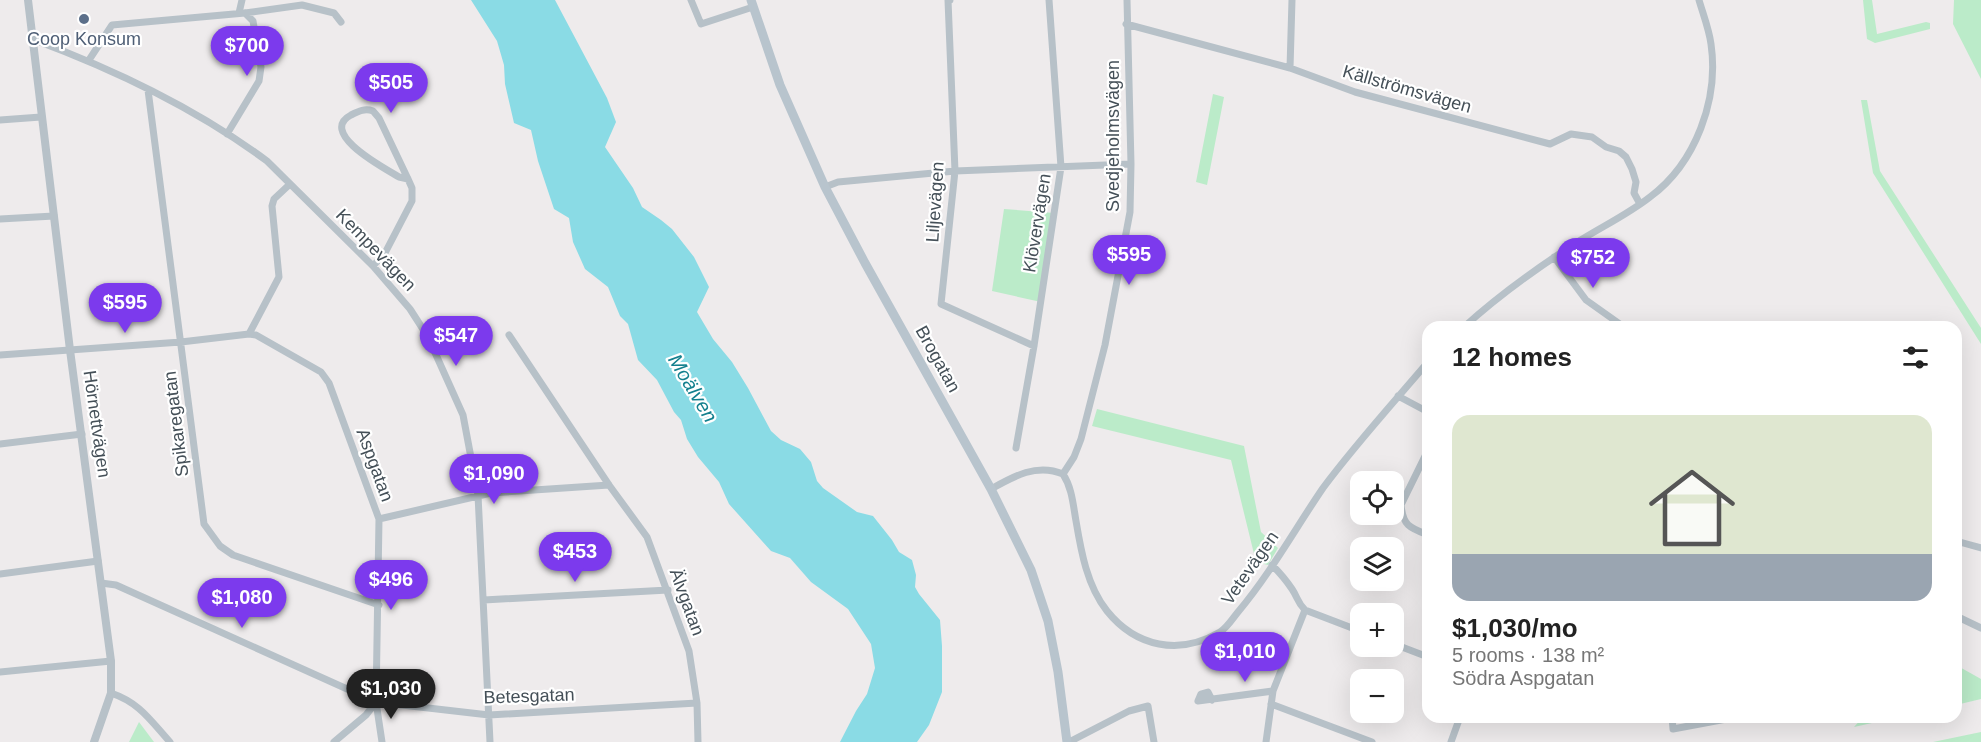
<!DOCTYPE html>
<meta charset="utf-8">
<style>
:root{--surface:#fff;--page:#f6f6f6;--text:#222;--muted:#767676;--accent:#7c3aed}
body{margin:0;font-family:Helvetica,sans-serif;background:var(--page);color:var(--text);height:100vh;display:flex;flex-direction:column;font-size:22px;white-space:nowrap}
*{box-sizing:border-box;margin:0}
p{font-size:20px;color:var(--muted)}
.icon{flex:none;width:33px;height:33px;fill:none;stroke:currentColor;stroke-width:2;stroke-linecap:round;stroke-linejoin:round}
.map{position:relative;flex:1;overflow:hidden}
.panel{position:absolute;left:1422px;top:321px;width:540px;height:402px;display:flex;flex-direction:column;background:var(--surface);border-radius:18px;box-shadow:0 6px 24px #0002}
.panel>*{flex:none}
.controls{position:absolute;left:1350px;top:471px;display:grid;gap:12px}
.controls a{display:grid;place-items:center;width:54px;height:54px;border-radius:12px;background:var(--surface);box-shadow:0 6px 24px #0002;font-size:30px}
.price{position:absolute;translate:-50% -51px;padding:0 14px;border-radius:21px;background:var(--accent);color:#fff;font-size:20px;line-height:39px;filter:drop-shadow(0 2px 3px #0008)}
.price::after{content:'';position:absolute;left:50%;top:36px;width:18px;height:14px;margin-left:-9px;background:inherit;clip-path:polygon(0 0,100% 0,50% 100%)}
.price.selected{background:#222;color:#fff}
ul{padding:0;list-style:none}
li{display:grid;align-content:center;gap:12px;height:318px;padding:0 30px}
li span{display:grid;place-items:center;height:186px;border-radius:18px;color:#555}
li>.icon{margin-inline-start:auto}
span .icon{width:108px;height:108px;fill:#fffc;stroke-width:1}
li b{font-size:26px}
h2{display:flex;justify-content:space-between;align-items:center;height:72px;padding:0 30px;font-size:26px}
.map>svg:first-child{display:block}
</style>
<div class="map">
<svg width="1981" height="742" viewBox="0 0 1981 742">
<rect width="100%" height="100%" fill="#eeebec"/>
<path fill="#bbebc9" d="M1863,0H1872L1877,34L1926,22L1930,23V29L1875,43L1867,39Z
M1954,0H1981V79L1953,24Z
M1213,94L1224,97L1207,185L1196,182Z
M1861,100H1867L1880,171L1981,328V344L1873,173Z
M1004,209L1054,213L1041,302L992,291Z
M1097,409L1244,446L1261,532L1278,548L1268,565L1256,562L1231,460L1092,426Z
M1956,665L1981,679V699L1956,705Z
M1863,717H1899L1854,727Z
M139,722L154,742H129Z
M1981,732V742H1933Z"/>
<path fill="#8adbe5" d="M471,0H555L607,98L616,122L605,147L633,188L642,207L661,220L672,229L694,257L709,287L697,312L713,339L732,362L748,388L771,431L781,440L800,449L811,462L817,481L823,488L857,512L873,516L892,540L899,552L912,560L916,575L915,587L919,594L940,620L942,646V692L929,725L917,742H840L856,711L867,694L875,668L871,644L848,609L811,582L790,558L771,551L729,504L719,482L698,457L687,439L681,420L674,412L657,380L638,360L628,324L620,316L608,287L585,269L573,242L569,218L554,209L538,161L531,130L514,123L505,84L504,65L497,41Z"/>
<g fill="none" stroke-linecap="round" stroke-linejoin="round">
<path stroke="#b7c1c8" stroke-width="7" d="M691,0L701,24L753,7
M950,0H948L955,171L941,304L1034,346
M239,13L242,0
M1126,24L1290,68L1355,92L1550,144L1571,134L1592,137L1606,147L1619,151L1626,157L1632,169L1636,182L1634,193L1640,204
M32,39C113,69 197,109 267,161L373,266L410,309L428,337L463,415L478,495L490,742
M89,60L112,25L245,13L302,5L334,13L341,22
M1290,68L1292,0
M148,90L204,524L220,546L233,555L379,605
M0,120L41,117
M227,134L259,81L261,67L253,21L245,13
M825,187L838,182L955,171L1131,164
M0,219L54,216
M1554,257L1586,300L1624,327
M373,266L385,253L412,201V188L408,179L379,118L373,111C365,108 359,111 351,115C317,133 386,169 399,177L408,179
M1464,327C1498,296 1537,268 1576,243C1601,227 1627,215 1650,197C1696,163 1719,99 1711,44C1709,29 1703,14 1699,0
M249,334L279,277L272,206L274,199L290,184
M509,335L609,485L647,537L689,651L697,703L698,742
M0,355L181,342L249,334L256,335L321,372L329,383L379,519L376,702L382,742
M1398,396L1428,412
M0,444L82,434
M1016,448L1034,346L1061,167L1049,0
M1428,450L1401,505C1403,526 1410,528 1428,535
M1063,474C1072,488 1073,504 1076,521C1081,551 1087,586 1107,611C1136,647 1179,656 1220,632C1227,628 1233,618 1238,612C1270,574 1295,529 1323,488C1354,446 1394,402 1428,362
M991,489C1014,476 1037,463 1063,474L1074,457L1081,439L1105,345L1130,212L1131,164L1127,0
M379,519L491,493L609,485
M1956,541L1981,548
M0,574L98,561
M101,583L116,585L376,702L489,715L697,703
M484,600L668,590
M1305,610L1360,631
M1956,616L1981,628
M1394,644L1428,657
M0,672L111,661
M111,693C140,703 150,720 170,742
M1212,700L1208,692L1201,694L1198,701L1273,691
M1271,704L1372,742
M1672,717L1673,729L1737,717
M334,742L366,715L376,702
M1069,742L1129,711L1148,706L1154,742
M1266,742L1273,691L1305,610C1297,602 1298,598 1292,589C1286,580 1279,572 1272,565
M1451,742L1460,717"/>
<path stroke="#b7c1c8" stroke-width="8" d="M28,0L70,350L111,661V693L94,742"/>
<path stroke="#b8c4cd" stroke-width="9" d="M751,0L780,85L825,187L865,263L991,489L1031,570L1048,621L1058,672L1067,742"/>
</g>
<circle fill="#5c6f8a" stroke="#fff" stroke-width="2" cx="84" cy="19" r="6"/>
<g text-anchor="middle" stroke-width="4.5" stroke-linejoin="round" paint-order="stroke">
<g font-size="18" fill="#4e5e75" stroke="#fff">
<text x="84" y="45">Coop Konsum</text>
</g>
<g font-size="18" fill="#455058" stroke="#fff">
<text transform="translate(1407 89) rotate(16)" y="6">Källströmsvägen</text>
<text transform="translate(1113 136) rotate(-90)" y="6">Svedjeholmsvägen</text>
<text transform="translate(935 202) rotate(-86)" y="6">Liljevägen</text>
<text transform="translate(1037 223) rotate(-81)" y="6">Klövervägen</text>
<text transform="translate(376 250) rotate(46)" y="6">Kempevägen</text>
<text transform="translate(938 359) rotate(61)" y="6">Brogatan</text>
<text transform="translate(97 424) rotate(82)" y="6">Hörnettvägen</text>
<text transform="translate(176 424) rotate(-97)" y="6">Spikaregatan</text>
<text transform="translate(375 465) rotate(70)" y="6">Aspgatan</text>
<text transform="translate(1250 568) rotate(-55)" y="6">Vetevägen</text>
<text transform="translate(687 602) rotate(70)" y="6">Älvgatan</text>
<text transform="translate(529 696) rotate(-2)" y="6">Betesgatan</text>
</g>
<g font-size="20" font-style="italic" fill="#14808e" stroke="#fff">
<text transform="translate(693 388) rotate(59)" y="7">Moälven</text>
</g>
</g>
</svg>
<div class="controls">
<a><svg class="icon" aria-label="locate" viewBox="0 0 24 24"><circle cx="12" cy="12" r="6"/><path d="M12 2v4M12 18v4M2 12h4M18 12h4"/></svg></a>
<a><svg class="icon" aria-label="layers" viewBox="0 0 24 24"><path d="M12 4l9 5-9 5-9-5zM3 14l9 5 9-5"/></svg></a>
<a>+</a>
<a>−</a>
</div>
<b class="price" style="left:247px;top:77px">$700</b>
<b class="price" style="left:391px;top:114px">$505</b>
<b class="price" style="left:1129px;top:286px">$595</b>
<b class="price" style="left:1593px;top:289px">$752</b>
<b class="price" style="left:125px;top:334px">$595</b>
<b class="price" style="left:456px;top:367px">$547</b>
<b class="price" style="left:494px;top:505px">$1,090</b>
<b class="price" style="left:575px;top:583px">$453</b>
<b class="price" style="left:391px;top:611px">$496</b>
<b class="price" style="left:242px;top:629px">$1,080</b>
<b class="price" style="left:1245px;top:683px">$1,010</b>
<b class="price selected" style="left:391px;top:720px">$1,030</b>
<section class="panel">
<h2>12 homes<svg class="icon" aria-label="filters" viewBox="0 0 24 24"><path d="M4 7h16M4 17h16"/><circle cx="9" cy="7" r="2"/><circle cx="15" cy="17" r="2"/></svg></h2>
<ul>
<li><span style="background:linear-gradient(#dfe7d0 75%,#9aa5b1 0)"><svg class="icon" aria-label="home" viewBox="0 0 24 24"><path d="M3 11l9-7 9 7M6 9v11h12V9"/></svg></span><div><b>$1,030/mo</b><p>5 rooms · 138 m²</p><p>Södra Aspgatan</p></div></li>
</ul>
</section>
</div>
